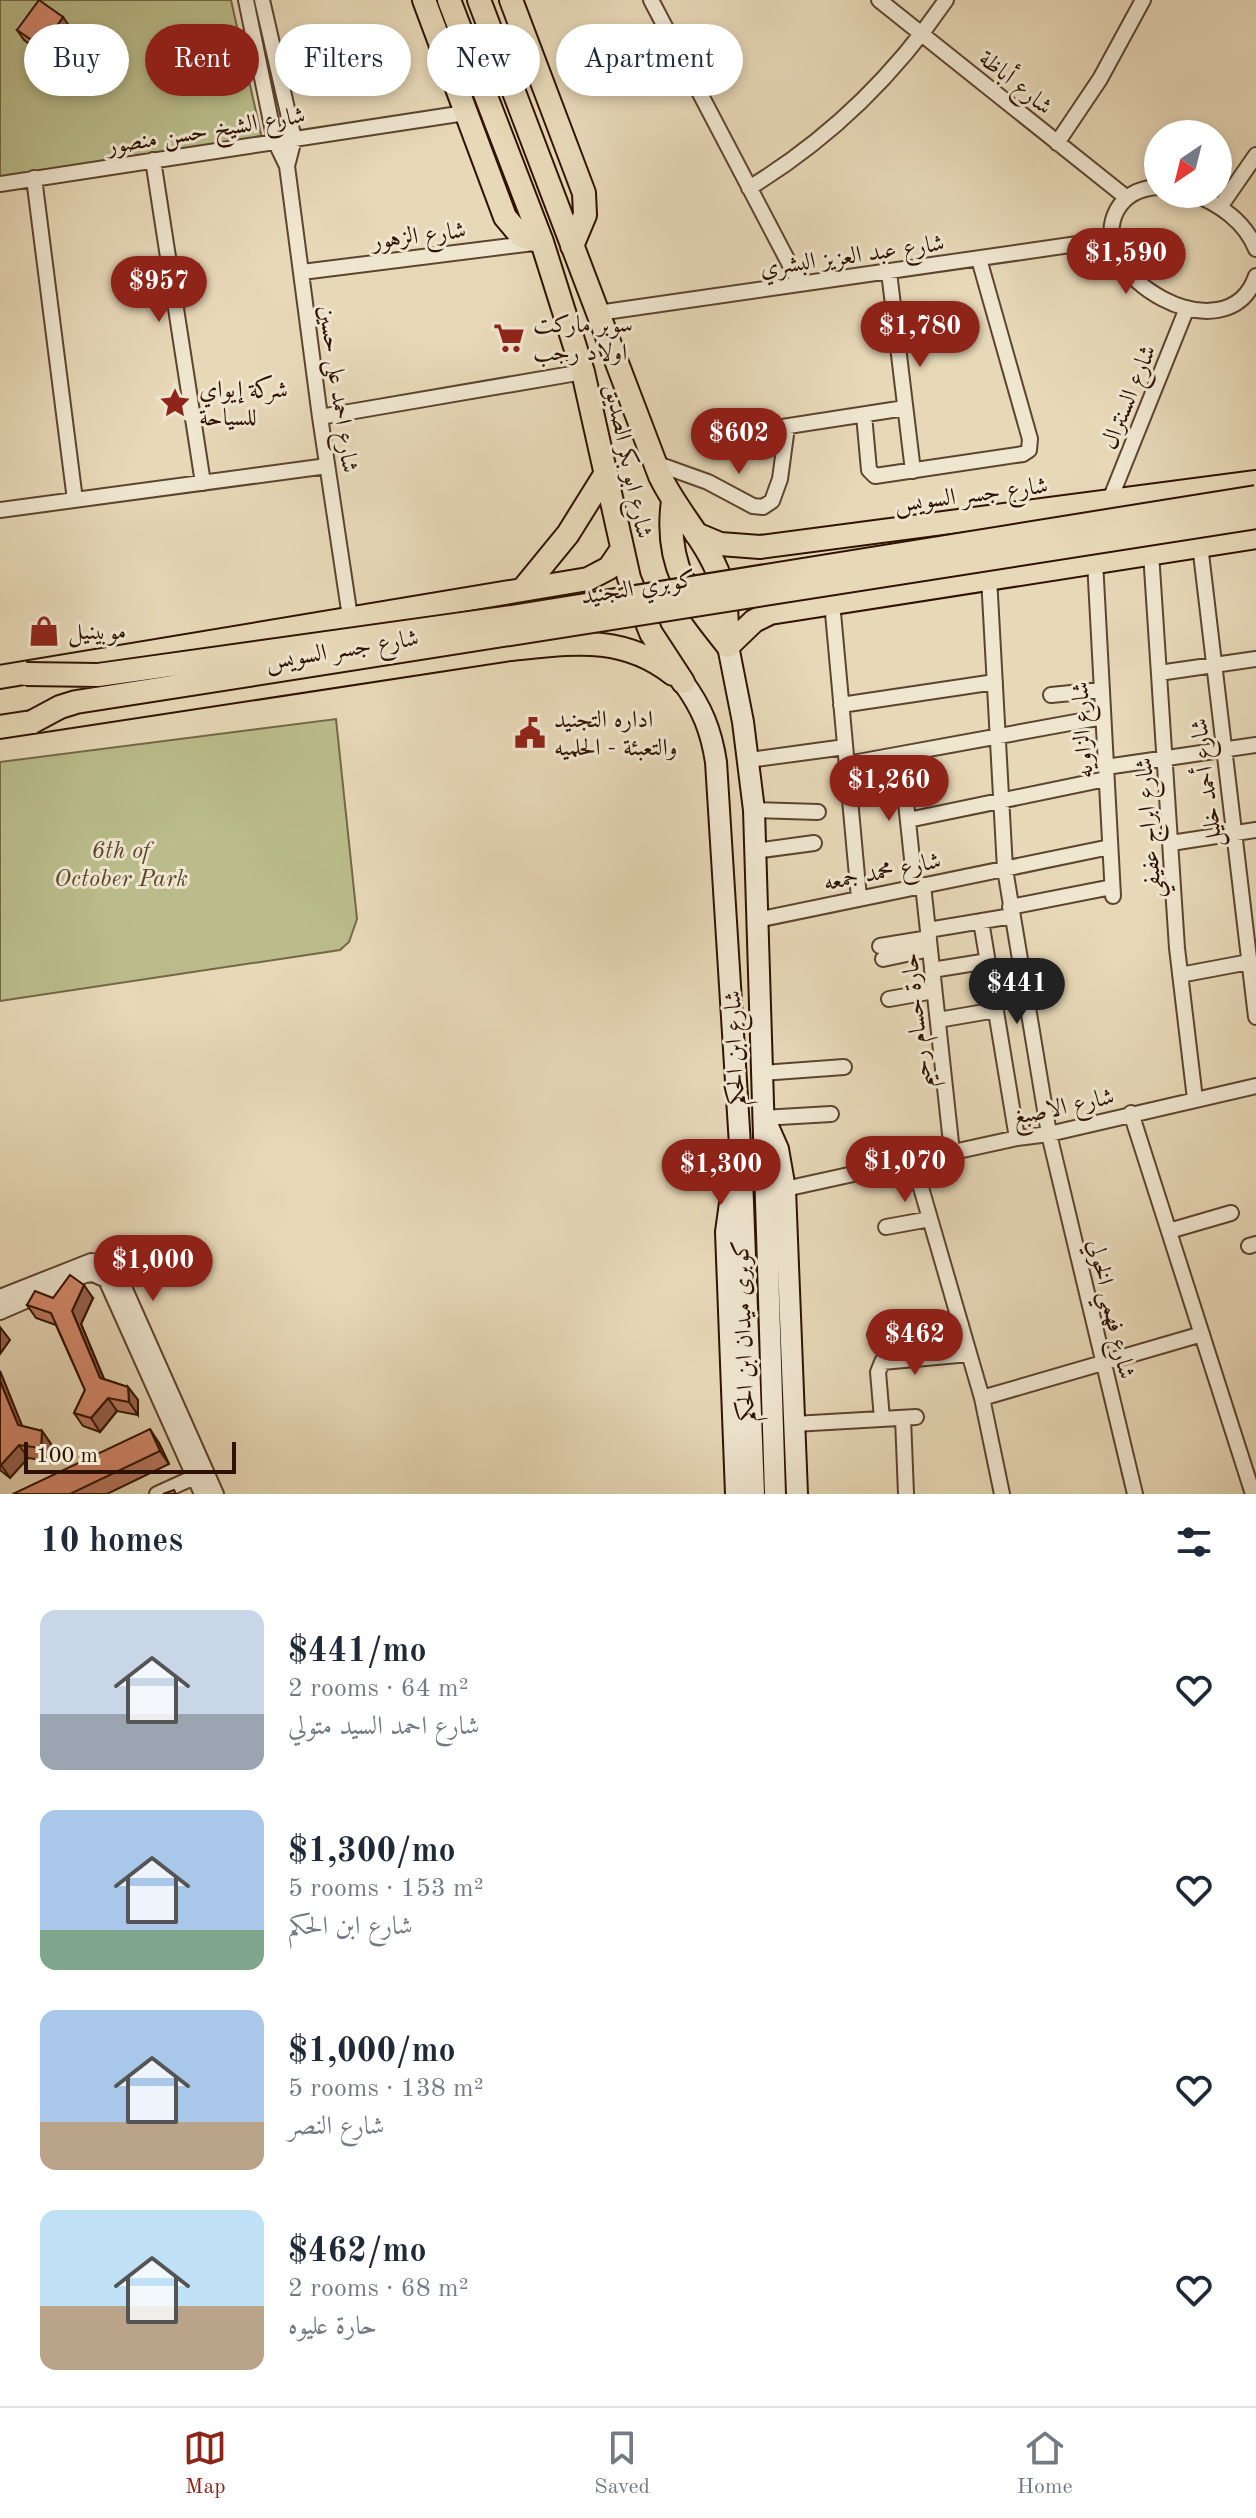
<!DOCTYPE html>
<meta charset="utf-8">
<style>
:root{--surface:#fff;--page:#f2f2f3;--text:#1f2937;--muted:#747a83;--line:#e0e1e3;--accent:#8f2418}
body{margin:0;font-family:"Old Standard TT",Amiri,serif;background:var(--page);color:var(--text);height:100vh;display:flex;flex-direction:column;font-size:30px;white-space:nowrap}
*{box-sizing:border-box;margin:0}
p{font-size:26px;color:var(--muted)}
.icon{flex:none;width:44px;height:44px;fill:none;stroke:currentColor;stroke-width:2;stroke-linecap:round;stroke-linejoin:round}
.map{position:relative;height:1494px;overflow:hidden}
.panel{display:flex;flex-direction:column;background:var(--surface);flex:1}
.panel>*{flex:none}
.hud{position:absolute;left:24px;top:24px;width:800px;height:72px;display:flex;gap:16px}
.needle{width:52px;rotate:215deg}
.controls{position:absolute;left:1144px;top:120px;display:grid;gap:16px}
.controls a{display:grid;place-items:center;width:88px;height:88px;border-radius:50%;background:var(--surface);box-shadow:0 4px 12px #0003;font-size:40px}
.scale{position:absolute;left:24px;bottom:20px;width:212px;box-sizing:border-box;padding-left:8px;border:4px solid #2f1201;border-top:0;font-size:22px;line-height:28px;white-space:nowrap;color:#2f1201;-webkit-text-stroke:6px #efe6d0;paint-order:stroke}
.price{position:absolute;translate:-50% -68px;padding:0 18px;border-radius:28px;background:var(--accent);color:#fff;font-size:26px;line-height:52px;filter:drop-shadow(0 2px 4px #0008)}
.price::after{content:'';position:absolute;left:50%;top:48px;width:24px;height:18px;margin-left:-12px;background:inherit;clip-path:polygon(0 0,100% 0,50% 100%)}
.price.active{background:#222;color:#fff}
ul{padding:0;list-style:none}
li{display:flex;align-items:center;gap:24px;height:200px;padding:0 40px}
li span{display:grid;place-items:center;flex:none;width:224px;height:160px;border-radius:16px;color:#555}
li>.icon{margin-inline-start:auto}
span .icon{width:96px;height:96px;fill:#fffc;stroke-width:1}
li b{font-size:34px}
h2{display:flex;justify-content:space-between;align-items:center;height:96px;padding:0 40px;font-size:34px}
.pill{padding:0 28px;border-radius:36px;background:var(--surface);box-shadow:0 4px 12px #0003;font-size:28px;line-height:72px}
.pill.active{background:var(--accent);color:#fff}
.dock{display:flex;justify-content:space-around;align-items:center;height:112px;border-top:2px solid var(--line);background:var(--surface);font-size:22px;color:var(--muted)}
.dock a{display:grid;justify-items:center;gap:4px}
.dock .active{color:var(--accent)}
.map>svg:first-child{display:block}
</style>
<div class="map">
<svg width="1256" height="1494" viewBox="0 0 1256 1494">
<rect width="100%" height="100%" fill="#e7d8b7"/>
<filter id="stains"><feTurbulence type="fractalNoise" baseFrequency=".0025" numOctaves="4"/><feColorMatrix values="0 0 0 0 .2 0 0 0 0 .09 0 0 0 0 .02 0 0 0 .5 -.17"/></filter>
<radialGradient id="worn" r=".72"><stop offset=".6" stop-color="#630" stop-opacity="0"/><stop offset="1" stop-color="#630" stop-opacity=".3"/></radialGradient>
<path fill="#babd8b" stroke="#746846" stroke-width="2" d="M0,0H231L263,143L0,179Z
M336,719L357,919L349,942L340,950L0,1001V762Z"/>
<g fill="none" stroke-linecap="round" stroke-linejoin="round">
<defs>
<path id="street" d="M246,0L275,141L287,166L320,417L350,617
M262,0L294,139L287,166
M651,0L800,284
M879,0L1127,198
M1057,143L1100,79L1143,0
M153,160L203,483
M34,178L75,500
M0,184L465,113
M1158,187C1141,188 1126,194 1117,210C1082,276 1228,359 1256,276
M749,188C828,140 894,76 946,0
M1193,194C1220,204 1245,222 1256,249
M1220,207L1256,155
M302,272L534,243
M889,272L913,471
M598,313L1112,239
M864,415L869,470L875,476L1023,454L1029,450L1030,439L979,259
M320,417L583,372
M730,435L905,408
M655,463L708,482L753,506L763,507L772,501L780,479L787,427
M1109,502L1187,308
M0,510L327,466
M1200,545L1256,1017
M1151,553L1177,948L1195,1099
M1095,561L1113,896
M989,577L1005,869L1049,1134L1135,1494
M832,602L859,898
M1159,673L1256,659
M1051,695L1102,690
M841,705L995,682
M901,756L915,887
M749,760L845,747
M847,764L1103,717
M1106,767L1256,745
M754,810L818,812
M908,820L1106,779
M1171,843L1256,830
M755,851L814,843
M923,885L952,1152
M1010,907L1112,887
M757,920L1110,847
M981,921L1017,1138
M928,930L1012,916
M880,946L929,938
M883,959L930,949
M932,970L988,961
M1180,975L1249,962
M889,999L934,991
M938,1020L996,1010
M761,1073L844,1067
M1131,1113L1253,1494
M762,1118L831,1114
M913,1160L982,1398L1002,1494
M785,1189L1017,1138L1049,1134L1256,1086
M886,1227L930,1219
M1169,1231L1231,1213
M1249,1246L1256,1244
M0,1297L91,1261L108,1264L116,1269L216,1494
M0,1312L85,1275L93,1274L106,1280L202,1494
M875,1335L961,1325
M982,1398L1202,1334
M903,1418L906,1494
M882,1419L878,1372L882,1362L969,1354
M794,1424L916,1417
M157,1494L201,1474"/>
<path id="secondary" d="M728,646L743,722L754,810L775,1494
M683,682C702,708 711,730 716,762L742,1177L754,1494
M767,1124L778,1149L785,1189L797,1494
M736,1494L726,1232L730,1203L738,1184"/>
<path id="primary" d="M424,0L505,217L521,236L542,242
M449,0L542,242L583,372L629,578L651,633L683,682
M479,0L660,476C677,512 707,541 720,578C728,599 726,624 728,646
M511,0L584,193L585,215L572,246
M673,501C664,565 690,599 728,646
M696,534L720,544L760,547L1256,482
M523,589L568,534L606,473
M728,646L754,621L770,613L1256,537
M0,677L588,579L609,568L622,549
M0,727L511,649C572,643 622,634 673,674"/>
</defs>
<use href="#street" stroke="#5d442e" stroke-width="18"/>
<use href="#secondary" stroke="#2f1201" stroke-width="24"/>
<use href="#primary" stroke="#2f1201" stroke-width="26"/>
<use href="#street" stroke="#efe6d0" stroke-width="14"/>
<use href="#secondary" stroke="#efe6d0" stroke-width="20"/>
<use href="#primary" stroke="#e7d8b7" stroke-width="22"/>
<defs>
<path id="primary-bridge" d="M26,674L98,675L505,618L1256,497
M32,722L60,707L76,702L1256,517"/>
</defs>
<use href="#primary-bridge" stroke="#2f1201" stroke-width="26" stroke-linecap="butt"/>
<use href="#primary-bridge" stroke="#e7d8b7" stroke-width="22"/>
</g>
<path fill="#b8775f" stroke="#2f1201" stroke-width="2" d="M70,27L49,57L24,40L17,30Z
M53,1298H93L81,1324L104,1379L128,1387L138,1400V1415L117,1411L100,1432L83,1426L74,1413L85,1390L56,1325L36,1318L27,1305Z
M0,1371L22,1426L42,1431L51,1444L50,1461L28,1458L10,1478L0,1470Z
M159,1443L169,1464L107,1494H13Z"/>
<path fill="#96614e" stroke="#2f1201" stroke-width="2" d="M63,17L70,27L49,57L42,47Z
M84,1285L93,1298L81,1324L109,1391L100,1378L72,1311Z
M0,1327L10,1340L0,1354Z
M0,1371L27,1438L18,1425L0,1381Z
M128,1387L138,1400V1415L129,1402Z
M108,1398L117,1411L100,1432L91,1418Z
M150,1429L159,1443L169,1464L160,1451Z
M42,1431L51,1444L50,1461L41,1448Z
M19,1445L28,1458L10,1478L1,1465Z"/>
<path fill="#d68a6f" stroke="#2f1201" stroke-width="2" d="M39,0L63,17L42,47L17,30Z
M70,1275L84,1285L72,1311L100,1378L128,1387L129,1402L108,1398L91,1418L74,1413L85,1390L51,1313L27,1305L35,1291L53,1298Z
M0,1381L18,1425L42,1431L41,1448L19,1445L1,1465L0,1464Z
M150,1429L160,1451L70,1494H13Z
M174,1490L176,1494H163Z"/>
<defs>
<symbol id="supermarket-bare" viewBox="-9 -9 18 18"><path d="M-6-5.5h2.5l.6 2H6L4.5 2H-2.5L-4.4-4H-6ZM-1.5 3.2a1.3 1.3 0 1 0 .1 0ZM3 3.2a1.3 1.3 0 1 0 .1 0Z" fill="#8f2418" stroke="#efe6d0" stroke-width="2.5" paint-order="stroke"/></symbol>
<symbol id="sight-bare" viewBox="-9 -9 18 18"><path d="M0-6L1.8-2.2L6-1.7L2.9 1.2L3.7 5.4L0 3.3L-3.7 5.4L-2.9 1.2L-6-1.7L-1.8-2.2Z" fill="#8f2418" stroke="#efe6d0" stroke-width="2.5" paint-order="stroke"/></symbol>
<symbol id="shop-bare" viewBox="-9 -9 18 18"><path d="M-5-2.5h2.3a2.7 3.5 0 0 1 5.4 0H5L5.5 6h-11ZM-1.5-2.5h3a1.5 2.3 0 0 0-3 0Z" fill="#8f2418" stroke="#efe6d0" stroke-width="2.5" paint-order="stroke"/></symbol>
<symbol id="civic-bare" viewBox="-9 -9 18 18"><path d="M-.6-6.5H3V-4.5H.6V-3L4-1V1h2V6H-6V1h2V-1L-.6-3ZM-1.2 2.5V6h2.4V2.5Z" fill="#8f2418" stroke="#efe6d0" stroke-width="2.5" paint-order="stroke"/></symbol>
</defs>
<g fill-rule="evenodd">
<use href="#supermarket-bare" x="487" y="316" width="44" height="44"/>
<use href="#sight-bare" x="153" y="381" width="44" height="44"/>
<use href="#shop-bare" x="22" y="609" width="44" height="44"/>
<use href="#civic-bare" x="508" y="711" width="44" height="44"/>
</g>
<g text-anchor="middle" stroke-width="6" stroke-linejoin="round" paint-order="stroke">
<g font-size="24" fill="#2f1201" stroke="#efe6d0">
<text transform="translate(1016 82) rotate(39)" y="8">شارع أباظة</text>
<text transform="translate(206 130) rotate(-9)" y="8">شارع الشيخ حسن منصور</text>
<text transform="translate(419 235) rotate(-7)" y="8">شارع الزهور</text>
<text transform="translate(852 255) rotate(-8)" y="8">شارع عبد العزيز البشري</text>
<text transform="translate(339 389) rotate(82)" y="8">شارع احمد على حسين</text>
<text transform="translate(1128 397) rotate(-68)" y="8">شارع السنترال</text>
<text transform="translate(629 461) rotate(78)" y="8">شارع ابو بكر الصديق</text>
<text transform="translate(971 494) rotate(-7)" y="8">شارع جسر السويس</text>
<text transform="translate(638 587) rotate(-9)" y="8">كوبري التجنيد</text>
<text transform="translate(342 649) rotate(-9)" y="8">شارع جسر السويس</text>
<text transform="translate(1082 730) rotate(-93)" y="8">شارع الزاويه</text>
<text transform="translate(1206 783) rotate(-97)" y="8">شارع أحمد خليل</text>
<text transform="translate(1148 828) rotate(-94)" y="8">شارع ابراج عفيفي</text>
<text transform="translate(882 871) rotate(-11)" y="8">شارع محمد جمعه</text>
<text transform="translate(916 1021) rotate(-96)" y="8">حارة حسام رحيم</text>
<text transform="translate(734 1048) rotate(-92)" y="8">شارع ابن الحكم</text>
<text transform="translate(1063 1106) rotate(-12)" y="8">شارع الاصبغ</text>
<text transform="translate(1112 1309) rotate(77)" y="8">شارع فهمي الخولي</text>
<text transform="translate(743 1331) rotate(-92)" y="8">كوبرى ميدان ابن الحكم</text>
</g>
<g font-size="24" fill="#2f1201" stroke="#efe6d0" text-anchor="start">
<text x="533" y="332">سوبر ماركت<tspan x="533" dy="28">اولاد رجب</tspan></text>
<text x="199" y="397">شركة إيواي<tspan x="199" dy="28">للسياحة</tspan></text>
<text x="68" y="639">موبينيل</text>
<text x="554" y="727">اداره التجنيد<tspan x="554" dy="28">والتعبئة - الحلميه</tspan></text>
</g>
<g font-size="24" font-style="italic" fill="#59452a" stroke="#efe6d0">
<text x="121" y="858">6th of<tspan x="121" dy="28">October Park</tspan></text>
</g>
</g>
<rect width="100%" height="100%" filter="url(#stains)"/>
<rect width="100%" height="100%" fill="url(#worn)"/>
</svg>
<div class="controls">
<a><svg class="needle" viewBox="-14 -14 28 28"><path d="M0-13l5 13h-10z" fill="#e53935"/><path d="M0 13l5-13h-10z" fill="#747a83"/></svg></a>
</div>
<div class="scale">100 m</div>
<b class="price" style="left:1126px;top:296px">$1,590</b>
<b class="price" style="left:159px;top:324px">$957</b>
<b class="price" style="left:920px;top:369px">$1,780</b>
<b class="price" style="left:739px;top:476px">$602</b>
<b class="price" style="left:889px;top:823px">$1,260</b>
<b class="price active" style="left:1017px;top:1026px">$441</b>
<b class="price" style="left:905px;top:1204px">$1,070</b>
<b class="price" style="left:721px;top:1207px">$1,300</b>
<b class="price" style="left:153px;top:1303px">$1,000</b>
<b class="price" style="left:915px;top:1377px">$462</b>
<div class="hud">
<a class="pill">Buy</a>
<a class="pill active">Rent</a>
<a class="pill">Filters</a>
<a class="pill">New</a>
<a class="pill">Apartment</a>
</div>
</div>
<section class="panel">
<h2>10 homes<svg class="icon" aria-label="filters" viewBox="0 0 24 24"><path d="M4 7h16M4 17h16"/><circle cx="9" cy="7" r="2"/><circle cx="15" cy="17" r="2"/></svg></h2>
<ul>
<li><span style="background:linear-gradient(#c9d6e8 65%,#9aa5b1 0)"><svg class="icon" aria-label="home" viewBox="0 0 24 24"><path d="M3 11l9-7 9 7M6 9v11h12V9"/></svg></span><div><b>$441/mo</b><p>2 rooms · 64 m²</p><p>شارع احمد السيد متولي</p></div><svg class="icon" aria-label="heart" viewBox="0 0 24 24"><path d="M12 20l-8-8c-3-5 5-10 8-4 3-6 11-1 8 4z"/></svg></li>
<li><span style="background:linear-gradient(#a9c7e8 75%,#7fa58c 0)"><svg class="icon" aria-label="home" viewBox="0 0 24 24"><path d="M3 11l9-7 9 7M6 9v11h12V9"/></svg></span><div><b>$1,300/mo</b><p>5 rooms · 153 m²</p><p>شارع ابن الحكم</p></div><svg class="icon" aria-label="heart" viewBox="0 0 24 24"><path d="M12 20l-8-8c-3-5 5-10 8-4 3-6 11-1 8 4z"/></svg></li>
<li><span style="background:linear-gradient(#a9c7e8 70%,#b9a48a 0)"><svg class="icon" aria-label="home" viewBox="0 0 24 24"><path d="M3 11l9-7 9 7M6 9v11h12V9"/></svg></span><div><b>$1,000/mo</b><p>5 rooms · 138 m²</p><p>شارع النصر</p></div><svg class="icon" aria-label="heart" viewBox="0 0 24 24"><path d="M12 20l-8-8c-3-5 5-10 8-4 3-6 11-1 8 4z"/></svg></li>
<li><span style="background:linear-gradient(#bfe0f5 60%,#b9a48a 0)"><svg class="icon" aria-label="home" viewBox="0 0 24 24"><path d="M3 11l9-7 9 7M6 9v11h12V9"/></svg></span><div><b>$462/mo</b><p>2 rooms · 68 m²</p><p>حارة عليوه</p></div><svg class="icon" aria-label="heart" viewBox="0 0 24 24"><path d="M12 20l-8-8c-3-5 5-10 8-4 3-6 11-1 8 4z"/></svg></li>
</ul>
</section>
<nav class="dock">
<a class="active"><svg class="icon" aria-label="map" viewBox="0 0 24 24"><path d="M3 6l6-2 6 2 6-2v14l-6 2-6-2-6 2zM9 4v14M15 6v14"/></svg>Map</a>
<a><svg class="icon" aria-label="saved" viewBox="0 0 24 24"><path d="M7 4h10v16l-5-4-5 4z"/></svg>Saved</a>
<a><svg class="icon" aria-label="home" viewBox="0 0 24 24"><path d="M3 11l9-7 9 7M6 9v11h12V9"/></svg>Home</a>
</nav>
